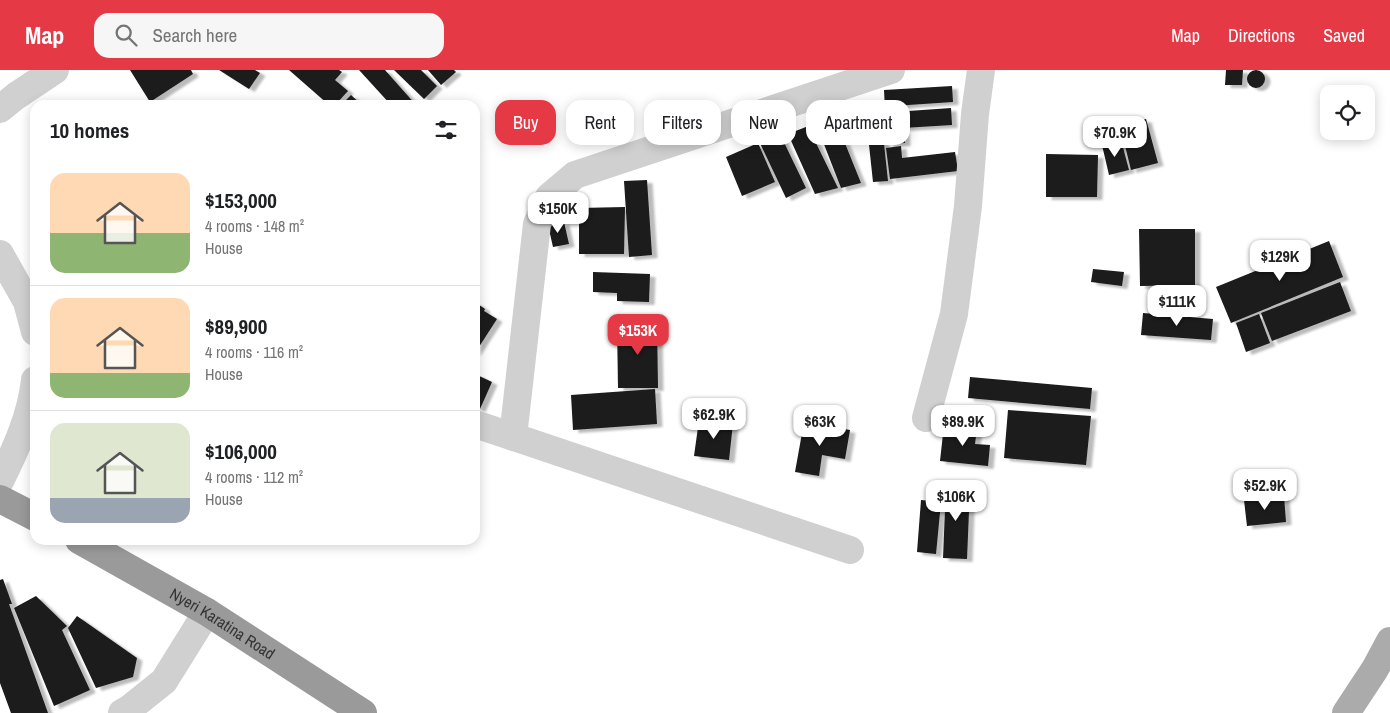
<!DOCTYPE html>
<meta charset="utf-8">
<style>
:root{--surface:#fff;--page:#f6f6f6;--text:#202124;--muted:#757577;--line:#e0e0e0;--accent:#e63946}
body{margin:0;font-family:"Archivo Narrow",sans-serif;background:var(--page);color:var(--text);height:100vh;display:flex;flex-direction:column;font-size:19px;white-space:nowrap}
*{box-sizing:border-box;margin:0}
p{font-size:16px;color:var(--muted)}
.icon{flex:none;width:28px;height:28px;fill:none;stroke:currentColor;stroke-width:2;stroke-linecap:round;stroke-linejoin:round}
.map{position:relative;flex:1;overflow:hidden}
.drawer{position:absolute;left:30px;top:30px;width:450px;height:445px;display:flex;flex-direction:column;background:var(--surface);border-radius:15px;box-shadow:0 2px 12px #0003}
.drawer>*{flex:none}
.banner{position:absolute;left:495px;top:30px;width:475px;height:45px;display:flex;gap:10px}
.controls{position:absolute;left:1320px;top:15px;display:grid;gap:10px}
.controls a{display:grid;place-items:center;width:55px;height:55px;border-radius:10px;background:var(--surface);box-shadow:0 2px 12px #0003;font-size:25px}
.price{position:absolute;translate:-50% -42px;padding:0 11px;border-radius:10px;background:#fff;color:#222;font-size:16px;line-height:32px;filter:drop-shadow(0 1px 2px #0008)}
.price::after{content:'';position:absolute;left:50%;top:30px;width:15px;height:11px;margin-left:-8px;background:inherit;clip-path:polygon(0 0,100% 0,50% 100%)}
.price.current{background:var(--accent);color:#fff}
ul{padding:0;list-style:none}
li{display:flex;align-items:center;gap:15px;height:125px;padding:0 20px}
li+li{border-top:1px solid var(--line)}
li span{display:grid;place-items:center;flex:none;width:140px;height:100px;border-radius:15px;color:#555}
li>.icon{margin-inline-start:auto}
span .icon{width:60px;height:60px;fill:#fffc;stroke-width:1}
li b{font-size:21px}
h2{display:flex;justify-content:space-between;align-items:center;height:60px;padding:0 20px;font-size:21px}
.tag{padding:0 18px;border-radius:15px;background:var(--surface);box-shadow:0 2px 12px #0003;font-size:18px;line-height:45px}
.tag.current{background:var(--accent);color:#fff}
header{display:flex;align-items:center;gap:30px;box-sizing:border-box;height:70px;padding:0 25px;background:var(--accent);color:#fff}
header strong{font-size:24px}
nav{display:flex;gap:28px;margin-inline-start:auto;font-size:18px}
.search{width:350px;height:45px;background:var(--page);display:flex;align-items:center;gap:12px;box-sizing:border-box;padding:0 18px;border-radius:15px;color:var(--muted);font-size:19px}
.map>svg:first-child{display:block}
</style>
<header>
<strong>Map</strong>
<div class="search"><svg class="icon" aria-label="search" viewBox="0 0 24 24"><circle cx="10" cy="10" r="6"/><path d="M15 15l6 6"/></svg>Search here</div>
<nav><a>Map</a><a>Directions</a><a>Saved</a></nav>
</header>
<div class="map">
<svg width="1390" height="643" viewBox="0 0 1390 643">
<defs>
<filter id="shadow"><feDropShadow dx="5.5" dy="3" stdDeviation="1" flood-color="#0004"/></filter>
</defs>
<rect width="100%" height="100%" fill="#fff"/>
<path fill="#1a1a1a" filter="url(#shadow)" d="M1247 9a9 9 0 1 1 18 0a9 9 0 1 1-18 0Z
M130,0H191L193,4L150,32Z
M219,0H255L260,3L249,19Z
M289,0H339L342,2L335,10L348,21L335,35H329Z
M359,0H385L416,35H391Z
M394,0H421L437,16L424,29Z
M428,0H454L456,2L441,15Z
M1226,0H1243L1242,15H1225Z
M952,16L953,32L893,36L894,42L951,38L952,55L886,59L884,20Z
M351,25L362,35H341Z
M834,46L861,113L841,118L820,64L813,67L838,118L815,124L788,64Z
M881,46L888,111L873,112L866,47Z
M1146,49L1158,93L1131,100L1120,55Z
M904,59L905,73L888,74L887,60Z
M779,62L806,118L786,128L759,71Z
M1121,70L1129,100L1109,105L1102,75Z
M758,73L775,112L742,126L726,87Z
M901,76L902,88L955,82L958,101L890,109L886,78Z
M1046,84L1098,85L1097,127H1046Z
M647,110L652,185L629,187L624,111Z
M625,137L624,184H579V138Z
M564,152L569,174L553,177L548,155Z
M1139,159H1195V215L1140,216Z
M1329,171L1343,207L1231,253L1216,217Z
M1093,199L1124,202L1122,216L1091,212Z
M593,202L650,204L649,232L617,231V223L593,222Z
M1340,212L1351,241L1272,271L1261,243Z
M475,232L485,239L484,241L497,249L475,283V254L481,244L475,252Z
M1143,243L1213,249L1211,270L1141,265Z
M1259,244L1270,273L1246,282L1236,253Z
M617,254H657L658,318H618Z
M475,304L492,312L480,339L475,337Z
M970,307L1092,318L1090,339L968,328Z
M655,319L657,354L573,360L571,325Z
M1008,340L1091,346L1086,395L1004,388Z
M699,350L733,353L729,390L694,386Z
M804,352L850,360L845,389L822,385L819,406L795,402Z
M944,355L977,358L975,374L990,375L988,396L940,391Z
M946,416L970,417L967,489L943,488Z
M1284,426L1286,452L1247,456L1244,430Z
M921,430L941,432L936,484L917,482Z
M3,509L12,534H9L48,643H11L0,613V510Z
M36,526L67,556L62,560L90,620L54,636L14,538Z
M77,546L137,588L133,607L96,618L68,558Z"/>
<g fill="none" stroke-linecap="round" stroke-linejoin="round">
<path stroke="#d0d0d0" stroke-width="28" d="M0,39L16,26L55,0
M0,184L27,232L35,262
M926,348L954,244L968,136L975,44L981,0
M475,354L850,480
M513,367L537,154L549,127L575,105L891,0
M0,411C16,379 31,346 35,310
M122,643L129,639L164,611L207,542"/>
<path stroke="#ababab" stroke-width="28" d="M1346,643L1375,599L1390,571"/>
<g stroke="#9a9a9a" stroke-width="28">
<path d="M0,429L35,447"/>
<path id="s1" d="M79,470L207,542L363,643"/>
</g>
</g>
<g text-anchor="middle" stroke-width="5" stroke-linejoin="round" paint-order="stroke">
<g font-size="16" fill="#333" stroke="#fff">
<text dy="6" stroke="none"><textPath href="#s1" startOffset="166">Nyeri Karatina Road</textPath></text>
</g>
</g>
</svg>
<div class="controls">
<a><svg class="icon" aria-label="locate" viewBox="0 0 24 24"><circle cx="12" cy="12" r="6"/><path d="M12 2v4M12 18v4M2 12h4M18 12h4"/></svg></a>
</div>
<b class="price" style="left:1115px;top:88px">$70.9K</b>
<b class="price" style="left:558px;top:164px">$150K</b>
<b class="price" style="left:1280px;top:212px">$129K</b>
<b class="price" style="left:1177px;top:257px">$111K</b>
<b class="price current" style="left:638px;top:286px">$153K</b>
<b class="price" style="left:714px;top:370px">$62.9K</b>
<b class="price" style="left:820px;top:377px">$63K</b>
<b class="price" style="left:963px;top:377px">$89.9K</b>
<b class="price" style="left:1265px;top:441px">$52.9K</b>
<b class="price" style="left:956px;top:452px">$106K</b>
<div class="banner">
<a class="tag current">Buy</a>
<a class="tag">Rent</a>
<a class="tag">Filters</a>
<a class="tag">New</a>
<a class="tag">Apartment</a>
</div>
<section class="drawer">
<h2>10 homes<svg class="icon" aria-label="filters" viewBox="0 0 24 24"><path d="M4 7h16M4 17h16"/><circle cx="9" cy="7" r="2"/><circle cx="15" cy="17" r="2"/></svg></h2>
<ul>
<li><span style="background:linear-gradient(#ffd9b3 60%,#8fb573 0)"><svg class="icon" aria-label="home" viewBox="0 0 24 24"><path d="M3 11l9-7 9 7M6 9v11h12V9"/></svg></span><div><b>$153,000</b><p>4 rooms · 148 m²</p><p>House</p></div></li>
<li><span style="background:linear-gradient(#ffd9b3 75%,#8fb573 0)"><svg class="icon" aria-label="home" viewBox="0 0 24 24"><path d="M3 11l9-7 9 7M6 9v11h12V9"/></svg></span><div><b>$89,900</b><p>4 rooms · 116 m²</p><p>House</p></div></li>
<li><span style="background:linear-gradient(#dfe7d0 75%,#9aa5b1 0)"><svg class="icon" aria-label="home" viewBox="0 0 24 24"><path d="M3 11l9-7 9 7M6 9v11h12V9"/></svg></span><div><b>$106,000</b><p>4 rooms · 112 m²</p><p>House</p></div></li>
</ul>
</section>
</div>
